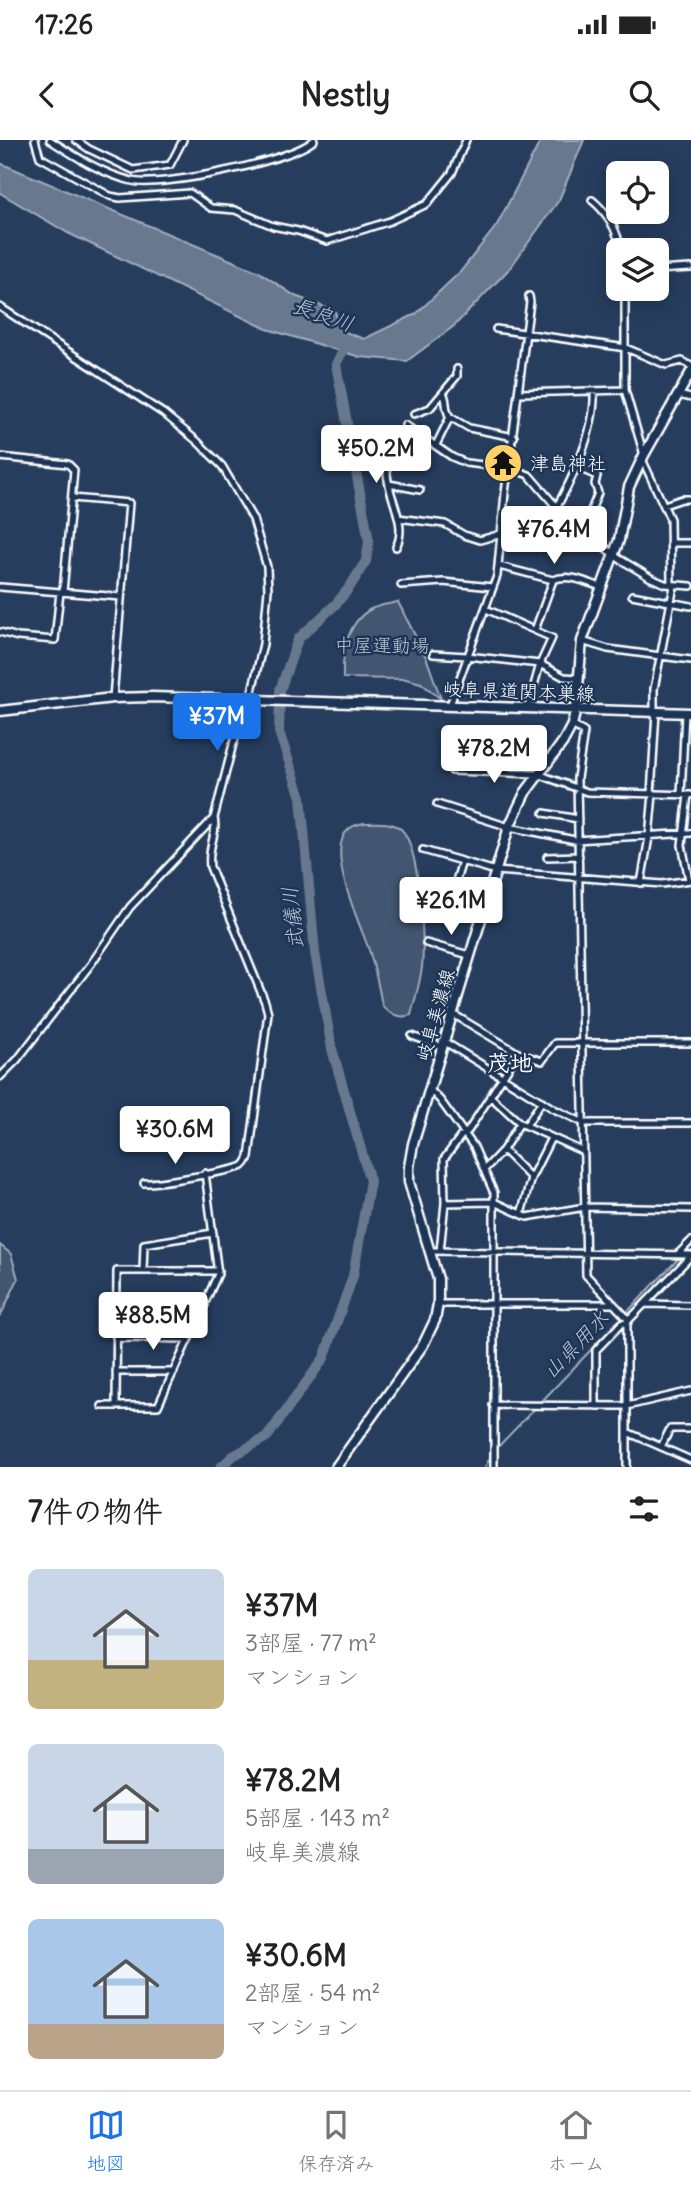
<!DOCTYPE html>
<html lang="ja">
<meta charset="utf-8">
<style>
:root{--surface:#fff;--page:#f2f2f2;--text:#222;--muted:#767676;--line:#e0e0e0;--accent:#1a73e8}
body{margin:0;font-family:Delius,"Klee One",sans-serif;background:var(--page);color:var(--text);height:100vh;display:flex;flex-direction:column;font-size:26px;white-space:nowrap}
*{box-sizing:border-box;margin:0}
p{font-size:23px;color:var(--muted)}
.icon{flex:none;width:38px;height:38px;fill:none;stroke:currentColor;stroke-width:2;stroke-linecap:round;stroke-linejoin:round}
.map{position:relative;height:1327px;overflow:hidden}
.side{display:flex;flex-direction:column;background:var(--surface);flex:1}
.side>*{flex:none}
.controls{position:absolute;left:606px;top:21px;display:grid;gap:14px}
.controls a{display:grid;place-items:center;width:63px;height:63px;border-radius:10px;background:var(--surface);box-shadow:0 4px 18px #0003;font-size:35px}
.price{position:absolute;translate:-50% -60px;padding:0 16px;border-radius:7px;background:#fff;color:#222;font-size:23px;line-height:46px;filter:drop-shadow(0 2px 4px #0008)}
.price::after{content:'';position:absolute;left:50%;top:42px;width:21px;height:16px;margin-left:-10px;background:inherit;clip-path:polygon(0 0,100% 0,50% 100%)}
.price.selected{background:var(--accent);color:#fff}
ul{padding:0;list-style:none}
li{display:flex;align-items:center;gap:21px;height:175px;padding:0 28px}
li span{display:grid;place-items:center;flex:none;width:196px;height:140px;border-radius:10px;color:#555}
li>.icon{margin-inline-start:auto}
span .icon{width:84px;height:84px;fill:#fffc;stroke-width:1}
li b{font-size:30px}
h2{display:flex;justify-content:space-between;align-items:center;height:84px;padding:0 28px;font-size:30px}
.status{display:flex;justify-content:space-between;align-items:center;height:49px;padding:0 35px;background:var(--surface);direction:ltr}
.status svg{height:19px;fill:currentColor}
header{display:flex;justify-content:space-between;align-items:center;height:91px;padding:0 28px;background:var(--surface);font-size:32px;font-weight:800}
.tabs{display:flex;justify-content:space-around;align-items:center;height:98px;border-top:2px solid var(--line);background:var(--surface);font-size:19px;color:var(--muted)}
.tabs a{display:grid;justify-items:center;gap:4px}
.tabs .selected{color:var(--accent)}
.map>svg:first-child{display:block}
</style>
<div class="status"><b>17:26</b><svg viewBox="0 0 49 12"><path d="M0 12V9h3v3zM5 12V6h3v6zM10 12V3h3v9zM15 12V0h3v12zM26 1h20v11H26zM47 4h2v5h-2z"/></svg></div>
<header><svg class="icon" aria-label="back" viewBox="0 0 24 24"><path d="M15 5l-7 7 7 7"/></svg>Nestly<svg class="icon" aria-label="search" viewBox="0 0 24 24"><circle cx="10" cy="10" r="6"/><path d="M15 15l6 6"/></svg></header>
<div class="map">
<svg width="691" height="1327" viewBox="0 0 691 1327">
<rect width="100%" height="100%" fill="#263d5e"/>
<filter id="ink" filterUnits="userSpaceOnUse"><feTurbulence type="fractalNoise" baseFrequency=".0143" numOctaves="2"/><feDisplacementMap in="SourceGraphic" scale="14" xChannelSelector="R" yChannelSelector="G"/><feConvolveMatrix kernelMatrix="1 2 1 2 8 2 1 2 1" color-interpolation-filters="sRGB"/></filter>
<g filter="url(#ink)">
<path fill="#425672" stroke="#a0aab8" stroke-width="2" d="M398,462L426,517L441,559L421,543L406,539L343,538C342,513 347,482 371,469C379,465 389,464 398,462Z
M364,683C375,683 391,681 401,689C420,706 425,802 422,827C420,843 415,859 411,875C400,879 389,874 382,865C379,848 375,830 370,813C362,787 323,710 349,689C352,686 359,684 364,683Z
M0,1105L11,1114L18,1139L0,1177Z"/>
<path fill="#67788e" stroke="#a4aebb" stroke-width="2" d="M541,0H584L559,60L510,128L454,186L407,221L360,217L267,189L68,93L0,53V23L259,132L295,156L335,171L340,190L364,199L416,174L461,131L497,85Z"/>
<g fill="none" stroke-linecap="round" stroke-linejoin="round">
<path stroke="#a4aebb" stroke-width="2" d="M683,1114L691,1106
M540,1263L679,1118
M497,1308L536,1267
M485,1327L491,1316"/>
<path stroke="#67788e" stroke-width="10" d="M221,1327L233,1316L267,1297L324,1218L353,1136L370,1041L332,909L315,813L301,657L279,592L280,550L298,499L336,464L349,448L366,421L369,401L336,224L345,207"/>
<defs>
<path id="street" d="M35,0L40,17L110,56L120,58L190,53L211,68L235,70L273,86L298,91L327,101L390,81L427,64L452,33L466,0
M50,0C75,16 102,34 132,41C160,48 293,21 314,0
M76,0L89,9L133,30L170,25L183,0
M592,60C608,73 617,90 621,110
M656,130L691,128
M625,149V250L644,315
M0,167L163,273L197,301L222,326L253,379L267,427L268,450L263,504L250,560L233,604L214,678L130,767L91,824L17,920L0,937
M496,189L626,208L666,225L682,221L691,226
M443,253C448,260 444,269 450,277
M519,253L625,250
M678,255L691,258
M414,274L430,268L457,236V229
M405,285L452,317L466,323L509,328L529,335L560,371L618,418L651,438L665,444L691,446
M436,305L450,277L469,288L514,297
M0,317L68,324L74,330L63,452
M642,319L670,379L671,445
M576,327L597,336L595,344L598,353L584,388
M389,344L420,350
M72,358L129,363L113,558
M664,365L682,359H691
M398,378L445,384L464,395L480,400L501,394
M502,381L546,379L552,375C572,341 596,290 594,251
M670,403H691
M396,407C409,383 386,355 387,330C387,317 398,307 399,293
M499,426L553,440C569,433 585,442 601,447
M401,445L443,442L492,447
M0,447L121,457
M632,455L691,466
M486,469L552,498L540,524L564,537L578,538
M535,490L553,440
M0,492L18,497L55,500L60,452
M582,501L608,509L691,520
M433,514L467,516L540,524L528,567
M450,565L497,436L505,353L530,162L529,156
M654,571V549L674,446
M572,585L584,592L577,638L586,1135L629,1180
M452,631L538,634L587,652L691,655
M651,654L656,572
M681,655L685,573
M688,655L682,705L689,740
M437,664L509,687L575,700L691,693
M544,673L578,679
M423,710L496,731L662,744L691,740
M547,717L579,716
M641,743L649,697L653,654
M450,761L462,721
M426,803L469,815
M453,874L518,913L542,921L555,903H691
M412,896L443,907
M445,902L554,969L584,983H691
M430,950L440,960L474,1007L494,1053V1327
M490,956L520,983L584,1012
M527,984L542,961
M503,1010L531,1038
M484,1030L503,1010L520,983
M144,1043C155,1044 232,1031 243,1026C247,1023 247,1021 249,1017L268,873L265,862L210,727C207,706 218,694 214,678
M445,1063L494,1062L527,1077L585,1067L691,1069
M521,1074L531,1038L551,998
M431,1111L691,1115
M440,1111L445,1063L444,1019L461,996L468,991L518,913
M678,1114L691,1101
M143,1131L144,1104L213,1093
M438,1164H613
M645,1164L691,1165
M117,1165H205
M116,1198L189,1199
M116,1232H174
M493,1265L627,1266L691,1251
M102,1266H158L218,1134L205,1033
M116,1266L117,1131H218
M596,1266V1210L621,1184L629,1180L691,1116
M627,1292L691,1320
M661,1307L670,1289H691
M627,1327V1184L629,1180"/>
<path id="primary" d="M0,571L113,558L151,557L691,573
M336,1327L423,1205L435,1180L438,1164V1139L409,1042V1027L413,1004L509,687L525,653L563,602L572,585L576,569L582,501L619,400L629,347L644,315L691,232"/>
</defs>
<use href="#street" stroke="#fff" stroke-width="10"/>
<use href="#primary" stroke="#fff" stroke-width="13"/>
<use href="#street" stroke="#1d3557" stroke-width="5"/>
<use href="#primary" stroke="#1d3557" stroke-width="8"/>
</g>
</g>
<defs>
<symbol id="temple-disc" viewBox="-11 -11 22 22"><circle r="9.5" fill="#ffd166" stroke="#1d3557"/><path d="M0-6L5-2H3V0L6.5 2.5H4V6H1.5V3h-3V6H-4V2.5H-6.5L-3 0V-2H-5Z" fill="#111"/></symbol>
</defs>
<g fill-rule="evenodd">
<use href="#temple-disc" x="481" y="301" width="44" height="44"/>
</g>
<g text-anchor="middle" stroke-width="5" stroke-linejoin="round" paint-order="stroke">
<g font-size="19" fill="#fff" stroke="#1d3557" text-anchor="start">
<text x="530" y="330">津島神社</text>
</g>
<g font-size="19" fill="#bdc4ce" stroke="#1d3557">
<text x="382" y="512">中屋運動場</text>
</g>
<g font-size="19" fill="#fff" stroke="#1d3557">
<text transform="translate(519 551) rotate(2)" y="7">岐阜県道関本巣線</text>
<text transform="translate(435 875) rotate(-74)" y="7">岐阜美濃線</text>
</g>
<g font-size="21" font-style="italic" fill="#bbc2cc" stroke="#1d3557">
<text transform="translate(323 175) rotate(19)" y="7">長良川</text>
<text transform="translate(293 778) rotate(-96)" y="7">武儀川</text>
<text transform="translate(576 1205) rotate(-46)" y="7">山県用水</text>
</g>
<g font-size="23" font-weight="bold" fill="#fff" stroke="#1d3557">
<text x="510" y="931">茂地</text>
</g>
</g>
</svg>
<div class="controls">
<a><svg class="icon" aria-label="locate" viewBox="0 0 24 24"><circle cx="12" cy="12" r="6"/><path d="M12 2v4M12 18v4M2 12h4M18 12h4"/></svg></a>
<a><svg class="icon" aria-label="layers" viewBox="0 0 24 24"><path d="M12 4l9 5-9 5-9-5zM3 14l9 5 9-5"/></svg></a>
</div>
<b class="price" style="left:376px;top:345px">¥50.2M</b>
<b class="price" style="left:554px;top:426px">¥76.4M</b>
<b class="price selected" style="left:217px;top:613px">¥37M</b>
<b class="price" style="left:494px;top:645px">¥78.2M</b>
<b class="price" style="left:451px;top:797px">¥26.1M</b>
<b class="price" style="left:175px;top:1026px">¥30.6M</b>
<b class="price" style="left:153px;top:1212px">¥88.5M</b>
</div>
<section class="side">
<h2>7件の物件<svg class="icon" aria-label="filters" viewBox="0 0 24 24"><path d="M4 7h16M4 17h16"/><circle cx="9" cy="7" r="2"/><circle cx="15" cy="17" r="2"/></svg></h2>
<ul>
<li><span style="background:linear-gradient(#c9d6e8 65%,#c2b280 0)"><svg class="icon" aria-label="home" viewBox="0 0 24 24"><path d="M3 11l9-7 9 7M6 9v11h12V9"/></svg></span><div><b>¥37M</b><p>3部屋 · 77 m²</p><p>マンション</p></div></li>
<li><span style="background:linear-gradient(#c9d6e8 75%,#9aa5b1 0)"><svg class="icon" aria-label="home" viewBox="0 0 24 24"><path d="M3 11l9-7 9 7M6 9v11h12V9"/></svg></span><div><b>¥78.2M</b><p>5部屋 · 143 m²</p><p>岐阜美濃線</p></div></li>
<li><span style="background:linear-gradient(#a9c7e8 75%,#b9a48a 0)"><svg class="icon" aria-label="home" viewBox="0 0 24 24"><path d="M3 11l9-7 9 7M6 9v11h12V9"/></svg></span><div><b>¥30.6M</b><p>2部屋 · 54 m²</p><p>マンション</p></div></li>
</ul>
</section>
<nav class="tabs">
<a class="selected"><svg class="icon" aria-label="map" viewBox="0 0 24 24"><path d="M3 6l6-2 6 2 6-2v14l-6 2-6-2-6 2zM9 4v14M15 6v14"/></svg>地図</a>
<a><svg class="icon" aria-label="saved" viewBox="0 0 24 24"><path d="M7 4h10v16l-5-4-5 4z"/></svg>保存済み</a>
<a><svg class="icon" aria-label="home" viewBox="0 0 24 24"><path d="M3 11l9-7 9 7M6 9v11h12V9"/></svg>ホーム</a>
</nav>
